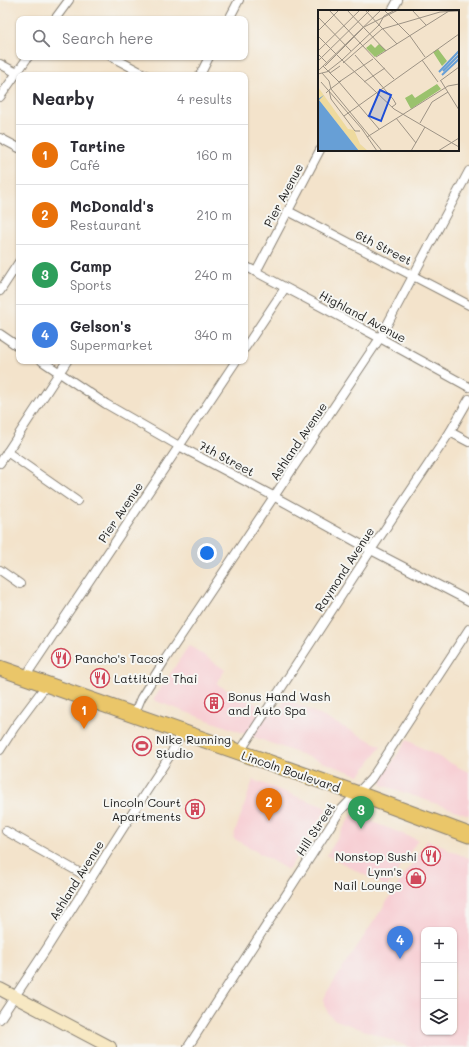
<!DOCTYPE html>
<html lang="en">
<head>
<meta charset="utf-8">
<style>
  body { margin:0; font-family:Mali,sans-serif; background:#f2f2f3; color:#2b2b33 }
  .controls { position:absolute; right:12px; bottom:12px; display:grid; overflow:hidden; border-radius:8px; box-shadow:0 1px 3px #0004 }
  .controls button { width:36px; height:36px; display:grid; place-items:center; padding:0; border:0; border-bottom:1px solid #e1e1e2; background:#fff; color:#2b2b33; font:20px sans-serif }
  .you { position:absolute; left:207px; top:553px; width:14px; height:14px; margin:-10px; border:3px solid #fff; border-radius:50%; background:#1a73e8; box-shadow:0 0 0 6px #1a73e833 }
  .badge { display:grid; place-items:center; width:26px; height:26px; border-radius:50%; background:#d93025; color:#fff; font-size:13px; font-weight:700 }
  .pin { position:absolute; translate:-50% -33px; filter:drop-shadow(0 1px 2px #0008) }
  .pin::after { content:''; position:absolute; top:21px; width:14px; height:12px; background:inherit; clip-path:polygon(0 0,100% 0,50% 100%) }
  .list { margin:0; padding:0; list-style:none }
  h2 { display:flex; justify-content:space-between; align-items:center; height:52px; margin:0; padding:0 16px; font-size:17px }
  h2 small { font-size:13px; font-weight:400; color:#7c7c81 }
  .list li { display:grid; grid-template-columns:26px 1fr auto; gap:12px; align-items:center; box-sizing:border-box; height:60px; padding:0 16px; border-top:1px solid #e1e1e2 }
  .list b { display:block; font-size:15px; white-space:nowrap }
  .list p { margin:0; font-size:13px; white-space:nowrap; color:#7c7c81 }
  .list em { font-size:13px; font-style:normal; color:#7c7c81 }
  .icon { flex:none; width:22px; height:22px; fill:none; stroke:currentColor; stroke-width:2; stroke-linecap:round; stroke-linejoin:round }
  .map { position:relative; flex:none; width:469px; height:1047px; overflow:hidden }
  .search { position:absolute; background:#fff; box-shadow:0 1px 3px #0004; left:16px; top:16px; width:232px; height:44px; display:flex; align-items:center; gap:10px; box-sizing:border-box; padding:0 14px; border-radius:8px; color:#7c7c81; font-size:15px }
  .panel { position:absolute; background:#fff; box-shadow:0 1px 3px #0004; left:16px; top:72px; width:232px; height:292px; border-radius:8px }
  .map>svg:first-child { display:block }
</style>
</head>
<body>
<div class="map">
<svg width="469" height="1047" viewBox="0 0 469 1047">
  <rect width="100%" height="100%" fill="#f6f6f2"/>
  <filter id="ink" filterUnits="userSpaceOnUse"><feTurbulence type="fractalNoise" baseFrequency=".025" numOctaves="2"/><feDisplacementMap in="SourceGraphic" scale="8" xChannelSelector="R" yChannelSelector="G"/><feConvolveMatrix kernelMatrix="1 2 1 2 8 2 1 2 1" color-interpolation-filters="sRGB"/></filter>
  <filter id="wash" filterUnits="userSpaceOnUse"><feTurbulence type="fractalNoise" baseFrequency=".012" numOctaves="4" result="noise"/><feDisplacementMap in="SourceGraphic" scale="16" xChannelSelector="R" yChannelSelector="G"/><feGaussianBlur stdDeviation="0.9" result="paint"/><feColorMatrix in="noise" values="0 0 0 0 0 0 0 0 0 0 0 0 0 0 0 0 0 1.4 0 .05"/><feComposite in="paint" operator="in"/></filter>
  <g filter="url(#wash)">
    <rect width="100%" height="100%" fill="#f3e3cb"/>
    <g fill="#f7cfd4" fill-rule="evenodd">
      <path d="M189 645 225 670 216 684 276 714 286 698 381 746 362 773 358 775 153 700Z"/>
      <path d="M407 740 460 768 469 772V815L382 785 381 779Z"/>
      <path d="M253 780 325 807 326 810 288 870 233 838Z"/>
      <path d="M355 815 418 840 387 887 327 855 351 816Z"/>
      <path d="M427 841 444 846 448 850 469 858V1047H410L333 1019 328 1013 324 1004V999L327 992ZM424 930H454V1032H424Z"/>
    </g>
  </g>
  <g filter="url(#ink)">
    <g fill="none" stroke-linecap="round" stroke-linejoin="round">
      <g stroke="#888074" stroke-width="10">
        <g id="street">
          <path d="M392 11 398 0"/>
          <path d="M55 19 69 0"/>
          <path d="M229 19 239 0"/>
          <path d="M112 57 146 75"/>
          <path d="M0 64 17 73"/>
          <path d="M200 75 209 57"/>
          <path d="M0 97 28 57"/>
          <path d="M0 138 19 148"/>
          <path d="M288 211 469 305"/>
          <path d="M245 266 380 338 469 387"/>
          <path d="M256 272 320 150"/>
          <path d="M0 291 19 262"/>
          <path d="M0 334 19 347"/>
          <path d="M245 348 285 288"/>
          <path d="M42 361 106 404 179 446 275 497 371 550 469 601"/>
          <path d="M450 432 469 442"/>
          <path d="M7 452 77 501"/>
          <path d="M0 463 67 361"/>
          <path d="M0 570 20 584"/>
          <path d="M25 677 236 361"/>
          <path d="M134 715 141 698 166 658 380 338 469 171"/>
          <path d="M0 750 14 728 47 684"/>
          <path d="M239 753 371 550 450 432 469 399"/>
          <path d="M6 831 91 879"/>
          <path d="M0 1019 47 948 144 795 171 754 181 732"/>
          <path d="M188 1047 340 811 371 779 469 629"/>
        </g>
      </g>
      <g stroke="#888074" stroke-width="14">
        <path id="secondary" d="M0 989 110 1047"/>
      </g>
      <g stroke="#888074" stroke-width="17">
        <path id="highway" d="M0 668 367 797 469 835"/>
      </g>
      <use href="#street" stroke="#fff" stroke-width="8"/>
      <use href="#secondary" stroke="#f7e8c3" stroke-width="12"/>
      <use href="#highway" stroke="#eac669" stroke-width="15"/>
    </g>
  </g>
  <defs>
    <g id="restaurant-ring" transform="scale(1)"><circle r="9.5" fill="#f6f6f2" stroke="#d1495b" stroke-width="1.5"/><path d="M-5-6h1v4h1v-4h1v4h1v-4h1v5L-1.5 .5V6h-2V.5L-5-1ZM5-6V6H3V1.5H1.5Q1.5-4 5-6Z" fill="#d1495b"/></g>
    <g id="building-ring" transform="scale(1)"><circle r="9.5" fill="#f6f6f2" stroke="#d1495b" stroke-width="1.5"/><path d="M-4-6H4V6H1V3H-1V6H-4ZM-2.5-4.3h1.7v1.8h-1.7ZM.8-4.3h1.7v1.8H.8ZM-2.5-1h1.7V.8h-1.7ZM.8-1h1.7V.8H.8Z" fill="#d1495b"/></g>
    <g id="stadium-ring" transform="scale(1)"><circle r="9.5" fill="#f6f6f2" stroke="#d1495b" stroke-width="1.5"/><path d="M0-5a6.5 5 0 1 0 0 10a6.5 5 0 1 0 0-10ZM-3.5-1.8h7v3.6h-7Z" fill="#d1495b"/></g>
    <g id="shop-ring" transform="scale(1)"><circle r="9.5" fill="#f6f6f2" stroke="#d1495b" stroke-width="1.5"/><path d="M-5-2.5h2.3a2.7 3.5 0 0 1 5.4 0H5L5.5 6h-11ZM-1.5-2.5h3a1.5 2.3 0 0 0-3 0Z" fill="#d1495b"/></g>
  </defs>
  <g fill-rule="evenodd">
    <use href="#restaurant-ring" x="61" y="658"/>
    <use href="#restaurant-ring" x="100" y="678"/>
    <use href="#building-ring" x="214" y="703"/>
    <use href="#stadium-ring" x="142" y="746"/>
    <use href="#building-ring" x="195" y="809"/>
    <use href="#restaurant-ring" x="431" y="856"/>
    <use href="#shop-ring" x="416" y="878"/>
  </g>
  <g text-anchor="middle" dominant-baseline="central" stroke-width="4" stroke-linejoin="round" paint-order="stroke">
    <g font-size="12" fill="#1c1c1c" stroke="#f6f6f2">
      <text transform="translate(283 195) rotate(-62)">Pier Avenue</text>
      <text transform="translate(384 247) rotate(27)">6th Street</text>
      <text transform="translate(363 316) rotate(28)">Highland Avenue</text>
      <text transform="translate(298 441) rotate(-56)">Ashland Avenue</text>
      <text transform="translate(227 458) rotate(28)">7th Street</text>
      <text transform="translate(120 512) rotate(-56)">Pier Avenue</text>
      <text transform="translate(344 569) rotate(-57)">Raymond Avenue</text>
      <text transform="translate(291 771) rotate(19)">Lincoln Boulevard</text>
      <text transform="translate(315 829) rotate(-57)">Hill Street</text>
      <text transform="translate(76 880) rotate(-58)">Ashland Avenue</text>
    </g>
    <g font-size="12" fill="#1c1c1c" stroke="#f6f6f2" text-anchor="start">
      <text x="75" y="658">Pancho's Tacos</text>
      <text x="114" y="678">Lattitude Thai</text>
      <text x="228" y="696">Bonus Hand Wash<tspan x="228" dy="14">and Auto Spa</tspan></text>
      <text x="156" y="739">Nike Running<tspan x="156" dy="14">Studio</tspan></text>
      <text x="181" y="802" text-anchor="end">Lincoln Court<tspan x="181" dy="14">Apartments</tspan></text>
      <text x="417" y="856" text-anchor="end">Nonstop Sushi</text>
      <text x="402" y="871" text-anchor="end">Lynn's<tspan x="402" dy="14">Nail Lounge</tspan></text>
    </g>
  </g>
  <g transform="translate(318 10)">
    <rect width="141" height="141" fill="#f3e3cb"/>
    <path d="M53 34 57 38 61 34 68 40 57 47 48 38ZM120 39 129 51 124 56 115 42ZM119 74 123 79 93 99 87 88 94 84 97 88Z" fill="#9bc26d"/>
    <path d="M0 77 30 119 36 120 42 134 50 141H41L0 89Z" fill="#eeda9e"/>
    <path d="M6 85 1 90 41 141H0V89Z" fill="#679fd6"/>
    <path fill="none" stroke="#679fd6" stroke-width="2" d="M125 61 141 45M121 62 141 41M124 65 141 49"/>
    <path fill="none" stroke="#9d9385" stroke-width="1" d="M11 0 76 69M29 0 68 41M47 0 79 34M66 0 82 16M94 0 108 15M0 7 33 41M81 15 92 26M0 21 21 0M0 26 24 50 61 15 66 6 77 0M92 26 107 47M0 41 42 0M0 44 9 53M37 45 75 89 78 94 74 97M58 47 131 1M104 50 120 72M0 51 52 0M25 53 64 19 122 2 141 1M5 56 21 72M7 56 46 17 80 0M0 61 63 0M10 61 24 50 76 99 141 137M4 63 11 71 13 79 64 141M12 63 22 56M0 64 12 61M122 71 141 57M123 71 141 100M3 72 44 119 59 141M21 72 61 119M21 72 55 49M46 72 67 58M11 80 23 71M8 83 11 80 13 89 37 121H42M26 106 141 24M78 108 98 133M102 113 114 92 130 82M49 127 130 76 141 74M93 141 107 117M120 141 141 128"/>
    <path fill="#1d4ed8" fill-opacity="0.15" stroke="#1d4ed8" stroke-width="2" d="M62 80 73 85 63 111 51 106Z"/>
    <rect width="141" height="141" fill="none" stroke="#1c1c1c" stroke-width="2"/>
  </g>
</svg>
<div class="controls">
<button>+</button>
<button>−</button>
<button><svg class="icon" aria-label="layers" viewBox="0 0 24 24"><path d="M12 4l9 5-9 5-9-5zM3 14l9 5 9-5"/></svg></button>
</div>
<div class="you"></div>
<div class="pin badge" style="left:84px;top:729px;background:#e8710a">1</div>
<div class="pin badge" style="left:269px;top:821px;background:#e8710a">2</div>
<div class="pin badge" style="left:361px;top:829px;background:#2e9e5b">3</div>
<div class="pin badge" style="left:400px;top:959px;background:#3f7fe0">4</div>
<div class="search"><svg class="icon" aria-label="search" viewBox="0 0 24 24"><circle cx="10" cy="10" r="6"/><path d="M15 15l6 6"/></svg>Search here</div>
<section class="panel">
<h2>Nearby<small>4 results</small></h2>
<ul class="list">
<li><span class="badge" style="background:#e8710a">1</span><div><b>Tartine</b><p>Café</p></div><em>160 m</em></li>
<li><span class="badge" style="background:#e8710a">2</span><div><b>McDonald's</b><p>Restaurant</p></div><em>210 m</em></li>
<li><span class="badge" style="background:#2e9e5b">3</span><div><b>Camp</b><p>Sports</p></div><em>240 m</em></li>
<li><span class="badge" style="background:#3f7fe0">4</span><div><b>Gelson's</b><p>Supermarket</p></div><em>340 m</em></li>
</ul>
</section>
</div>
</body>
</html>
